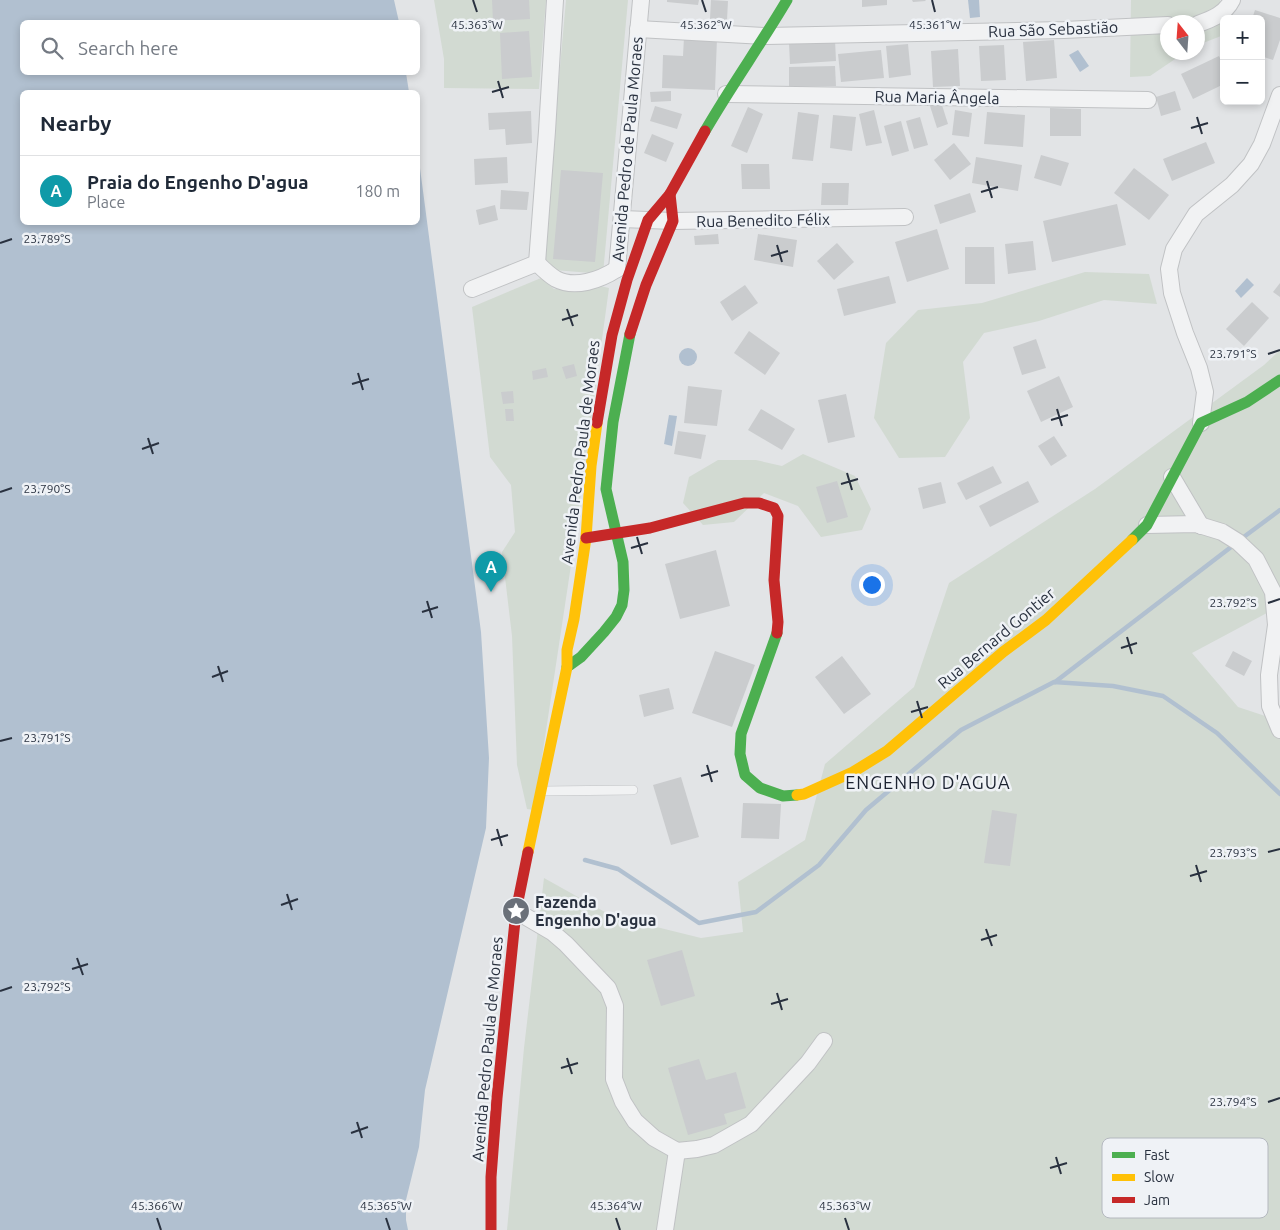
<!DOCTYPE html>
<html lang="en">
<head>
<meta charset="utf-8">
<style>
  body { margin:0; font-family:Ubuntu,sans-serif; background:#f2f2f3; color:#1f2937 }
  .controls { position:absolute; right:15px; top:15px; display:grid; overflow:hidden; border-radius:8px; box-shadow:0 2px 8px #0003 }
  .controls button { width:45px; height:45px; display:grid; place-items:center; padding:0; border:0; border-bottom:1px solid #e0e1e3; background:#fff; color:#1f2937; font:25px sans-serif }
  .compass { position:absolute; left:1160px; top:15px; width:45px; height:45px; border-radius:50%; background:#fff; box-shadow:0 2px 8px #0003; rotate:343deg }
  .you { position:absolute; left:871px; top:584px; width:18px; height:18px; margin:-12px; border:4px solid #fff; border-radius:50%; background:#1a73e8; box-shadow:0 0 0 8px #1a73e833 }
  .badge { display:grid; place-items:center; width:32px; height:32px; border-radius:50%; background:#6a7079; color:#fff; font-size:16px; font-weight:700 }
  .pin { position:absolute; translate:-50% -41px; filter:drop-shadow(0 1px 2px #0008) }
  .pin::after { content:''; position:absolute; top:26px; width:18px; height:15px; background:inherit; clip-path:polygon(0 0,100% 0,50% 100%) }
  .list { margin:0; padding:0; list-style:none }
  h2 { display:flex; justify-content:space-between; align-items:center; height:65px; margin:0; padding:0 20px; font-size:21px }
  h2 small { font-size:16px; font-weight:400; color:#747a83 }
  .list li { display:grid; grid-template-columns:32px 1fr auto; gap:15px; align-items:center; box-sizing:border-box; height:70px; padding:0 20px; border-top:1px solid #e0e1e3 }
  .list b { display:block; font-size:19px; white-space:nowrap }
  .list p { margin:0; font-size:16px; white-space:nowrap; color:#747a83 }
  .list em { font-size:16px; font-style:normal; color:#747a83 }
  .icon { flex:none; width:28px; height:28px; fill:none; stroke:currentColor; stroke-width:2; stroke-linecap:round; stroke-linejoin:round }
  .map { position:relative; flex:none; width:1280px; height:1230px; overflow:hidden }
  .search { position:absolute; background:#fff; box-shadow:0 2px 8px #0003; left:20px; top:20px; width:400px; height:55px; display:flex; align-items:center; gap:12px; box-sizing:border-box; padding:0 18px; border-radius:8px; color:#747a83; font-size:19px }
  .panel { position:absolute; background:#fff; box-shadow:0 2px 8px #0003; left:20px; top:90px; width:400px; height:135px; border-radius:8px }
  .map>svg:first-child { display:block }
</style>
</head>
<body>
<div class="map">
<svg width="1280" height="1230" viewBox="0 0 1280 1230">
  <rect width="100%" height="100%" fill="#e2e4e6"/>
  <g fill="#d2dad2">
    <path d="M434 0H546L539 89 444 88V59Z"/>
    <path d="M566 0H628L603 274 542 269Z"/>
    <path d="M1131 0H1220L1221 36 1198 45V22H1168V52L1184 53 1150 76 1130 77Z"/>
    <path d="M1085 272 1149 274 1157 304 1104 300 1039 321 984 333 963 362 970 418 945 457 899 458 874 418 886 343 918 310 982 303Z"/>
    <path d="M541 278 554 289 583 290 596 285 609 288 573 552 534 810 527 809 517 765 512 636 502 552 515 532 511 485 490 457 472 307Z"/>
    <path d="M1280 350V606L1192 653 1238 707 1280 721V1230H507L524 1048 544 878 612 916 701 938 743 932 738 882 805 840 825 764 914 687 949 583 1095 489 1264 365Z"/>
    <path d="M803 454 855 476 871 509 862 530 821 537 798 506 764 493 734 522 703 525 683 503 689 477 718 460H756L782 466Z"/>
  </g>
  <g fill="#b1c0d0">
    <path d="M0 0H394L399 22H22V72L406 73 409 92H22V222H418V153L481 632 489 758 486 828 425 1090 419 1147 406 1200V1220L408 1230H0Z"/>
    <path d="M968 0H979L980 17 970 18Z"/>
    <path d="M1078 50 1089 66 1080 72 1069 55Z"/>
    <path d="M1247 278 1254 285 1241 298 1235 291Z"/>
    <circle cx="688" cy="357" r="9"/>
    <path d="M669 415 677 416 672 446 664 444Z"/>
  </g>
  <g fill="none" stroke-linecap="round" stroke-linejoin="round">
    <g stroke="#b1c0d0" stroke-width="4.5">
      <path d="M1241 539 1280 510"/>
      <path d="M1055 682 1235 544"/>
      <path d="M585 860 618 869 699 923 756 912 819 865 866 810 961 730 1054 682 1113 686 1163 696 1217 733 1280 794"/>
    </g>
  </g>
  <g fill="#caccce">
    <path d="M492 0H529L530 19 493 21Z"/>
    <path d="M667 0H699L698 5 667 2Z"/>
    <path d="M711 0 728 1 727 20 710 19Z"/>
    <path d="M862 0H887V5L862 7Z"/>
    <path d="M912 0H925L926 1 913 2Z"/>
    <path d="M1255 10 1280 18V40L1273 60 1261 56V19H1252Z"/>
    <path d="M529 31 532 77 502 79 500 33Z"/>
    <path d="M684 37 717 38 715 90 662 88 663 55 683 56Z"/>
    <path d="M835 40 836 61 790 64 789 43Z"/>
    <path d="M1054 40 1057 78 1026 81 1023 42Z"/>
    <path d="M908 44 911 75 889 78 886 46Z"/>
    <path d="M1004 45 1006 80 981 81 979 46Z"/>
    <path d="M958 49 960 86 933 87 931 51Z"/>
    <path d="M881 50 884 78 841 82 838 54Z"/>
    <path d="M1219 56 1224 66V84L1193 99 1181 74Z"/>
    <path d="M835 66 836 86H789V67Z"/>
    <path d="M671 91V101L651 102 650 92Z"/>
    <path d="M1175 91 1181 110 1161 116 1156 97Z"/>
    <path d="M941 102 948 124 937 128 930 106Z"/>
    <path d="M655 106 682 114 677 129 650 121Z"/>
    <path d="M748 107 763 114 747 153 731 146Z"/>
    <path d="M1050 108 1081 109V136H1050Z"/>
    <path d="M874 110 882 143 866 146 859 114Z"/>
    <path d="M955 110 972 113 969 137 952 135Z"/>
    <path d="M531 111 532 143 506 145 505 129 489 130 488 113Z"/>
    <path d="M798 112 819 115 813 161 792 159Z"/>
    <path d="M987 112 1025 115 1023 147 984 144Z"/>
    <path d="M833 115 856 117 852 151 830 148Z"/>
    <path d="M920 117 928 145 914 149 906 121Z"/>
    <path d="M901 121 909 151 892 156 884 126Z"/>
    <path d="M652 134 674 143 666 162 644 153Z"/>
    <path d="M1206 142 1215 163 1172 181 1163 159Z"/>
    <path d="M954 143 971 164 950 180 934 160Z"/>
    <path d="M1041 155 1069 163 1061 186 1034 178Z"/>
    <path d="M507 157 508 183 475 185 474 159Z"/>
    <path d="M976 157 1022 165 1018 191 972 183Z"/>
    <path d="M741 164H769L770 189H742Z"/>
    <path d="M1134 168 1169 195 1149 220 1114 193Z"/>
    <path d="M561 170 603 173 595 262 553 259Z"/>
    <path d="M822 183H849L848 205H821Z"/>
    <path d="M501 190 529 192 527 210 500 209Z"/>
    <path d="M970 193 976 212 940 224 934 205Z"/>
    <path d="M1117 204 1126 245 1052 262 1043 221Z"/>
    <path d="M495 205 498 220 479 225 476 210Z"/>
    <path d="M937 229 949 269 907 282 895 242Z"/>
    <path d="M718 234 719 244 695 245 694 236Z"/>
    <path d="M758 234 797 240 793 267 754 260Z"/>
    <path d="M1033 241 1036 270 1008 274 1005 244Z"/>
    <path d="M837 243 854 262 834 280 817 261Z"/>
    <path d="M965 247H994L995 284H965Z"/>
    <path d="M889 276 896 303 844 316 837 289Z"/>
    <path d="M1280 283V297L1273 292Z"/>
    <path d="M745 285 758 303 732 321 720 302Z"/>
    <path d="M1252 302 1269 318 1244 346 1226 329Z"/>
    <path d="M749 331 780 353 765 375 734 353Z"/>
    <path d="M1036 339 1046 368 1022 375 1013 347Z"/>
    <path d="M574 364 577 376 566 379 562 367Z"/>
    <path d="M546 368 548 377 533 380 532 371Z"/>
    <path d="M1059 376 1073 407 1041 422 1027 391Z"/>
    <path d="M688 386 722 390 717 426 684 423Z"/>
    <path d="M513 391 514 403 503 404 501 392Z"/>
    <path d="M846 394 855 437 828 443 818 400Z"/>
    <path d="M505 409H513L514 421H506Z"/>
    <path d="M761 409 795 429 782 450 748 430Z"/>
    <path d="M678 431 706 435 701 459 674 454Z"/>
    <path d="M1054 436 1067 456 1051 466 1038 446Z"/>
    <path d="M993 466 1002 483 966 500 957 483Z"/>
    <path d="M837 481 848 517 827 523 816 487Z"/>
    <path d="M1028 481 1039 502 990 527 979 506Z"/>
    <path d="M941 482 946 503 923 509 918 488Z"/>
    <path d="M716 550 730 606 680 619 665 564Z"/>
    <path d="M715 651 755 665 732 727 692 713Z"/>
    <path d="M1233 651 1252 661 1244 676 1225 666Z"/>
    <path d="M842 656 871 694 844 714 815 677Z"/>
    <path d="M669 688 674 709 644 717 639 695Z"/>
    <path d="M681 777 699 837 671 845 653 785Z"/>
    <path d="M743 803 781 804 779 839 741 838Z"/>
    <path d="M992 810 1017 814 1010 866 984 863Z"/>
    <path d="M682 950 695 996 661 1006 647 960Z"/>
    <path d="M699 1059 706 1080 736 1072 746 1108 724 1114 727 1124 688 1135 668 1068Z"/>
  </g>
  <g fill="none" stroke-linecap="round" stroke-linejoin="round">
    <g stroke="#c0c2c4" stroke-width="10">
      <path id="lane" d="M543 791 633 790"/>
    </g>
    <g stroke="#c0c2c4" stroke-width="18">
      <g id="street">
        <path d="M1198 24C1212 19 1225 14 1232 0"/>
        <path d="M638 29 766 36 1064 30 1168 25"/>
        <path d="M726 94 1148 100"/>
        <path d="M622 219 673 221 905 217"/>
        <path d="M537 263 547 131 555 0"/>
        <path d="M537 263C543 269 549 275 556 279 575 289 600 280 617 269"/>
        <path d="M617 269 641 0"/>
        <path d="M472 289 537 263"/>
        <path d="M1201 423 1205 392 1199 368 1185 333 1172 293 1169 269 1174 249 1196 214 1232 185 1251 164 1262 144 1280 95"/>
        <path d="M1172 477 1201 526"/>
        <path d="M1147 525 1196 524 1222 532 1238 542 1256 559 1273 592 1276 625 1269 675 1270 706 1280 730"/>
        <path d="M516 911 552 932 566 944 608 988 615 1006 614 1079 623 1102 635 1121 654 1138 677 1151"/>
        <path d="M677 1151 697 1149 714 1145 751 1124 808 1063 824 1041"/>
        <path d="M665 1230 677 1151"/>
      </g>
    </g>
    <use href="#lane" stroke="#f1f2f3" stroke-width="9"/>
    <use href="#street" stroke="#f1f2f3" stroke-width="16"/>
    <g stroke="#4caf50" stroke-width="11">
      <path d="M705 131C731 86 761 44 787 0"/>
      <path d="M1132 540 1147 525 1201 423 1247 402 1280 380"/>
      <path d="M777 633 741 734 740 754 745 775 760 788 783 796 797 795"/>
      <path d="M567 667 581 657 604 632 616 617 622 605 624 590 623 562 606 489 613 422 630 334"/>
    </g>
    <g stroke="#ffc107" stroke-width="11">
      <path d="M797 795 804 794 853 772 887 751 1003 652 1046 620 1132 540"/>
      <path d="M528 852 567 667V650L574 619 586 538 591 466 597 423"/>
    </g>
    <g stroke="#c62828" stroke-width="11">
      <path d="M630 334 646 285 673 221 670 194"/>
      <path d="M597 423 612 335 627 280 648 220 670 194 705 131"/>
      <path d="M586 538 650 528 744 503H759L774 508 778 516 774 580 778 622 777 633"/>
      <path d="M491 1230V1177L497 1098 516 911 528 852"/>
    </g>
  </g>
  <path fill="none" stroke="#29313f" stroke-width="2" d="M473 0 477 12M702 0 706 12M932 0 935 12M498 81 503 98M492 92 509 87M1197 117 1202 134M1191 128 1208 123M987 181 992 198M981 192 998 187M0 243 12 239M777 245 782 262M771 256 788 251M567 309 573 326M562 320 578 315M1268 354 1280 350M358 373 363 390M352 384 369 379M1057 409 1062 426M1051 420 1068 415M148 438 153 454M142 449 159 443M847 473 852 490M841 484 858 479M0 492 12 488M637 537 642 554M631 548 648 543M427 601 432 618M1268 603 1280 599M422 612 438 607M1127 637 1132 654M1121 648 1137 643M218 666 223 682M212 677 228 671M917 701 922 718M911 712 928 707M0 741 12 738M707 765 712 782M701 776 718 771M497 829 502 846M491 840 508 835M1268 852 1280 849M1196 865 1201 882M1190 876 1207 871M287 894 292 910M281 905 298 899M986 929 992 946M981 940 997 935M77 958 83 975M72 969 88 964M0 991 12 987M777 993 782 1010M771 1004 788 999M567 1058 572 1074M561 1068 578 1063M1268 1102 1280 1098M357 1122 362 1138M351 1133 368 1127M1056 1157 1061 1174M1050 1168 1067 1163M157 1218 161 1230M386 1218 390 1230M616 1218 620 1230M845 1218 849 1230"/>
  <defs>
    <g id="sight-disc" transform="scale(1.4375)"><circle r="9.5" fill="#6a7079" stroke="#eff2f6"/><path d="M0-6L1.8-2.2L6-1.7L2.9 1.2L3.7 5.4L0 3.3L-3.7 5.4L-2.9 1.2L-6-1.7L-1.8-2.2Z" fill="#fff"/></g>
  </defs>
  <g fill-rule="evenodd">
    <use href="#sight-disc" x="516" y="911"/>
  </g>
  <g text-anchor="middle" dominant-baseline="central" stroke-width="5" stroke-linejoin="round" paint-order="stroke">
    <g font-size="16" fill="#29313f" stroke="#eff2f6">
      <text transform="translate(1053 29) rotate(-2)">Rua São Sebastião</text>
      <text transform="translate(937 97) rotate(1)">Rua Maria Ângela</text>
      <text transform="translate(627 149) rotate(-85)">Avenida Pedro de Paula Moraes</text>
      <text transform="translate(763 220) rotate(-1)">Rua Benedito Félix</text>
      <text transform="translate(580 452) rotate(-83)">Avenida Pedro Paula de Moraes</text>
      <text transform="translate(996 638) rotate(-40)">Rua Bernard Gontier</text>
      <text transform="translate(487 1049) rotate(-85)">Avenida Pedro Paula de Moraes</text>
    </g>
    <g font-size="16" font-weight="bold" fill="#29313f" stroke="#eff2f6" text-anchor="start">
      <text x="535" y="902">Fazenda<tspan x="535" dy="18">Engenho D'agua</tspan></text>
    </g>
    <g font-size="18" letter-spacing="1" fill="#1b2230" stroke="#eff2f6">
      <text x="928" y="782">ENGENHO D'AGUA</text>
    </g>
  </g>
  <rect x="1102" y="1138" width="166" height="80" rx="8" fill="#eff2f6" stroke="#b4b8bf" stroke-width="1"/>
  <rect x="1112" y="1152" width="23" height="6" fill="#4caf50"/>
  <rect x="1112" y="1174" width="23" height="7" fill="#ffc107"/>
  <rect x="1112" y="1197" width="23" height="6" fill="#c62828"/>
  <g font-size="14" fill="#29313f">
    <text x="1144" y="1160">Fast</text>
    <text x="1144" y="1182">Slow</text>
    <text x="1144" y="1205">Jam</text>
  </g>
  <g font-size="12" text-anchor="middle" fill="#29313f" stroke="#eff2f6" stroke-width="5" stroke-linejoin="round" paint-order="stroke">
    <text x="477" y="29">45.363°W</text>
    <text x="706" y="29">45.362°W</text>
    <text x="935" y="29">45.361°W</text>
    <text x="47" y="243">23.789°S</text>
    <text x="1233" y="358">23.791°S</text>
    <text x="47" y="493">23.790°S</text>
    <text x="1233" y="607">23.792°S</text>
    <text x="47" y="742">23.791°S</text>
    <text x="1233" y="857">23.793°S</text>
    <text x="47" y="991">23.792°S</text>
    <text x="1233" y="1106">23.794°S</text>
    <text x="157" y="1210">45.366°W</text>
    <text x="386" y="1210">45.365°W</text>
    <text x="616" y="1210">45.364°W</text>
    <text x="845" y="1210">45.363°W</text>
  </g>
</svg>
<div class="controls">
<button>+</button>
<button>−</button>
</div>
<svg class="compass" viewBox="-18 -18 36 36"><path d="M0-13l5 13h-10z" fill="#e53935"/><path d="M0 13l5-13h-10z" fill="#747a83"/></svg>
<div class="you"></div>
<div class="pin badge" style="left:491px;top:592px;background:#0f9aa8">A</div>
<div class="search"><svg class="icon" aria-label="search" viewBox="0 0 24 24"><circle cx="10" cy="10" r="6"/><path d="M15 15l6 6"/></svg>Search here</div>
<section class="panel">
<h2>Nearby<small></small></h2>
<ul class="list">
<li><span class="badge" style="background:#0f9aa8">A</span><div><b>Praia do Engenho D'agua</b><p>Place</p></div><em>180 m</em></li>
</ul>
</section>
</div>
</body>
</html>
